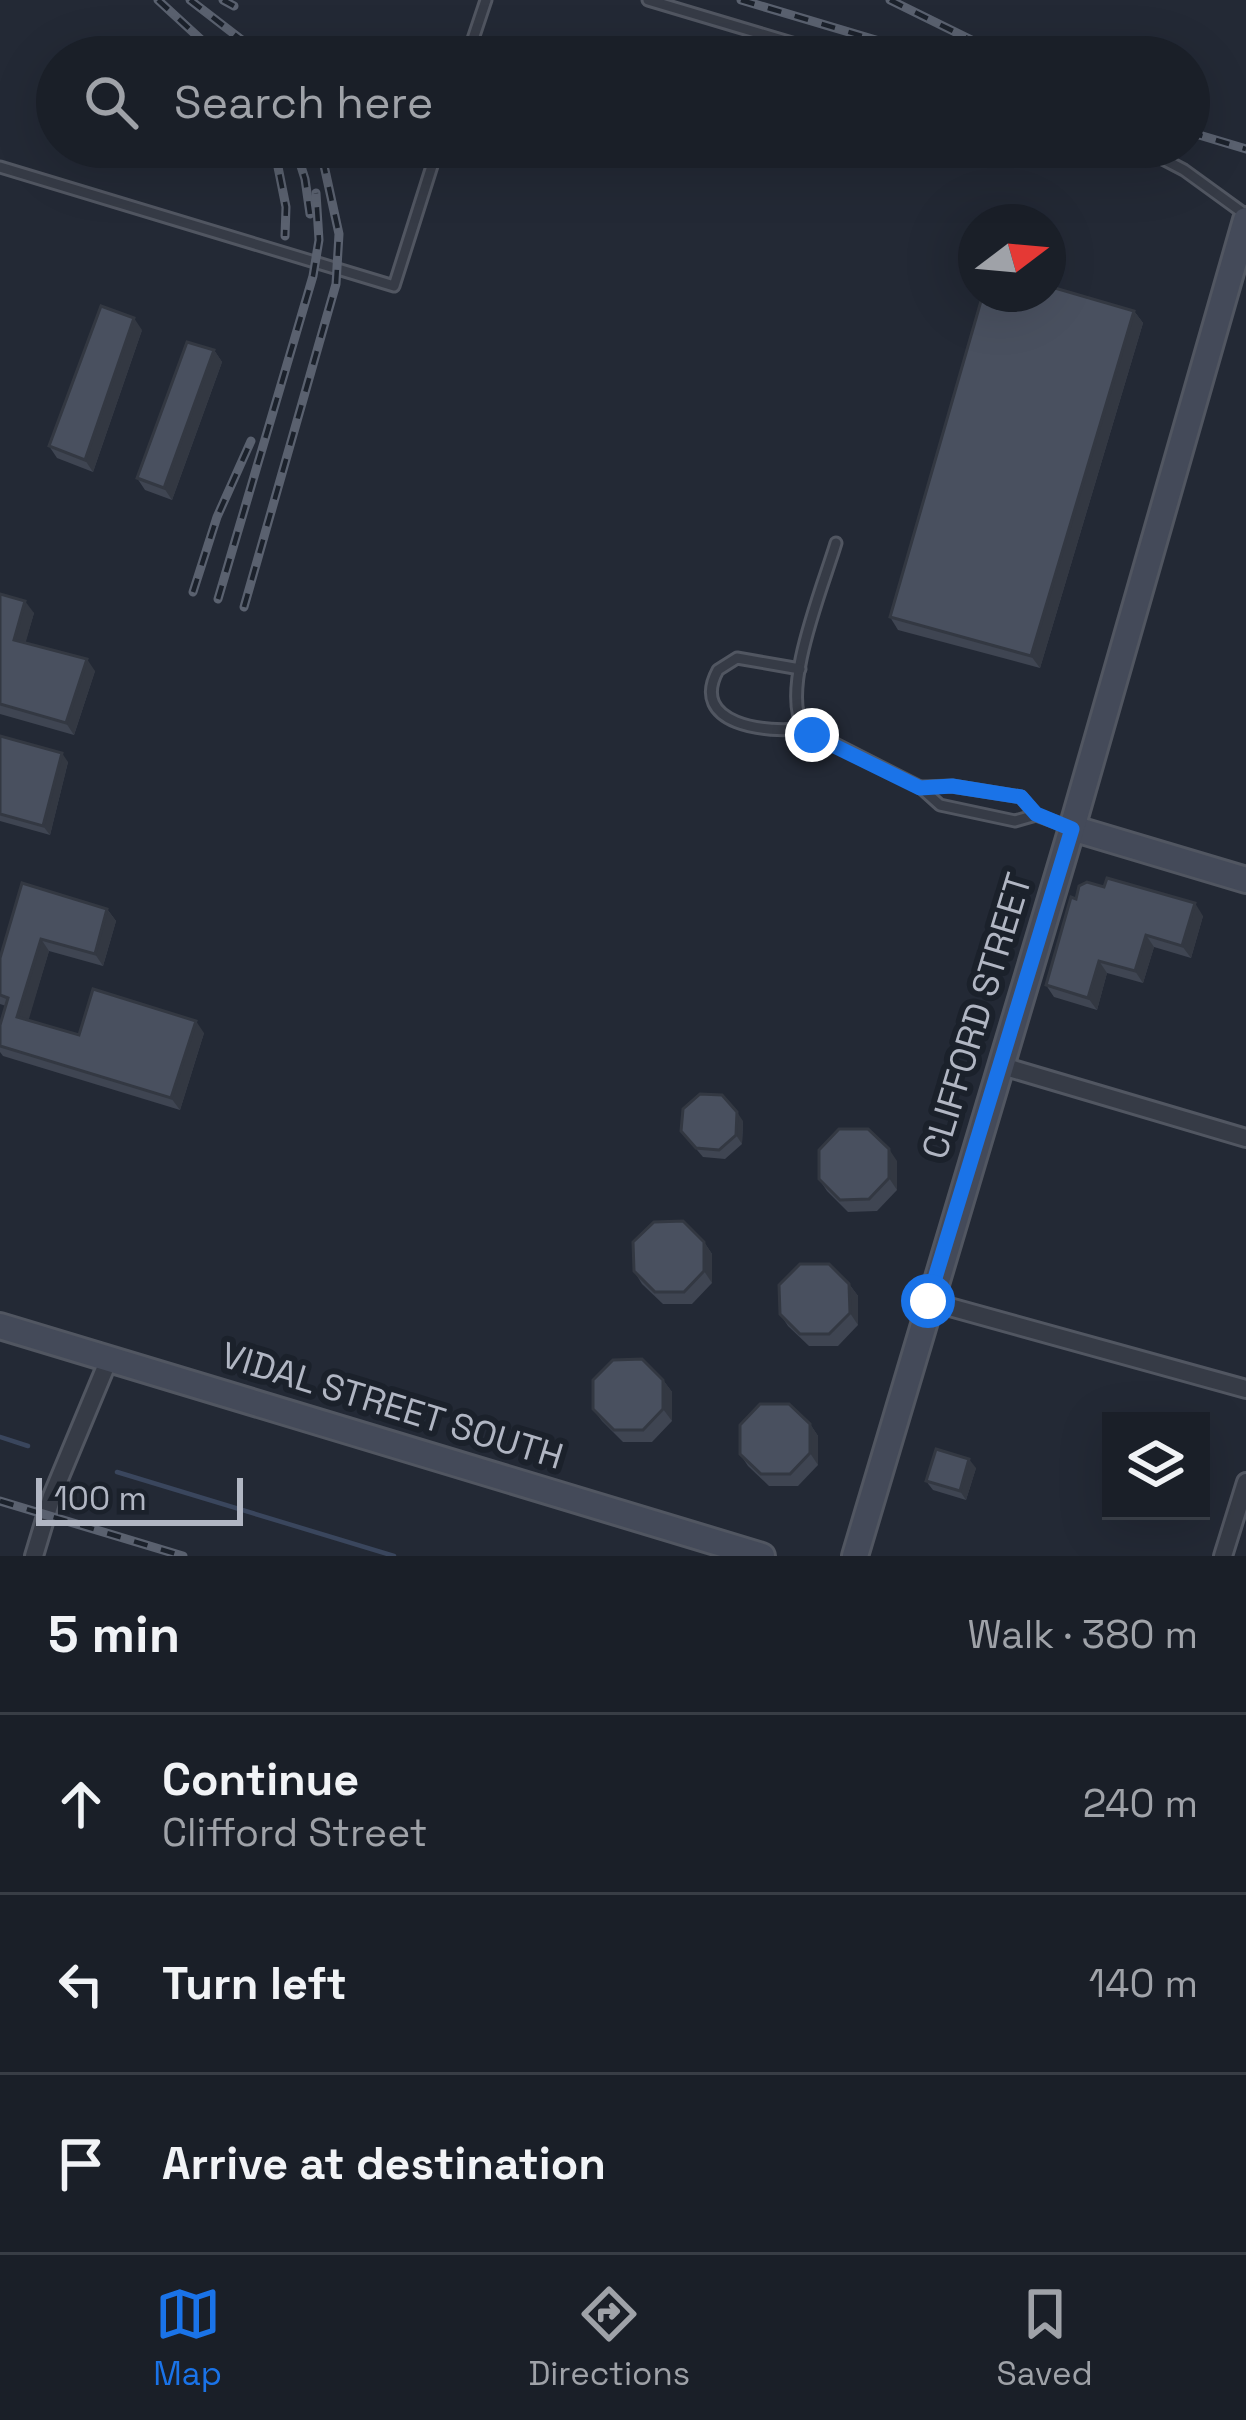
<!DOCTYPE html>
<html lang="en">
<head>
<meta charset="utf-8">
<style>
  body { margin:0; font-family:"Space Grotesk",sans-serif; background:#232730; color:#f1f3f6 }
  .controls { position:absolute; right:36px; bottom:36px; display:grid; overflow:hidden; border-radius:0px; box-shadow:0 12px 48px #0002 }
  .controls button { width:108px; height:108px; display:grid; place-items:center; padding:0; border:0; border-bottom:3px solid #383d45; background:#1a1f28; color:#f1f3f6; font:60px sans-serif }
  .compass { position:absolute; left:958px; top:204px; width:108px; height:108px; border-radius:50%; background:#1a1f28; box-shadow:0 12px 48px #0002; rotate:74deg }
  .scale { position:absolute; left:36px; bottom:30px; width:207px; box-sizing:border-box; padding-left:12px; border:6px solid #b1b6c3; border-top:0; font-size:33px; line-height:42px; white-space:nowrap; color:#b1b6c3; -webkit-text-stroke:9px #1b212b; paint-order:stroke }
  .stop { position:absolute; width:36px; height:36px; margin:-27px; border:9px solid #1a73e8; border-radius:50%; background:#fff }
  .stop.end { background:#1a73e8; border-color:#fff; box-shadow:0 3px 12px #0008 }
  .list { margin:0; padding:0; list-style:none }
  h2 { display:flex; justify-content:space-between; align-items:center; height:156px; margin:0; padding:0 48px; font-size:51px }
  h2 small { font-size:39px; font-weight:400; color:#9fa2a8 }
  .list li { display:grid; grid-template-columns:78px 1fr auto; gap:36px; align-items:center; box-sizing:border-box; height:180px; padding:0 48px; border-top:3px solid #383d45 }
  .list b { display:block; font-size:45px; white-space:nowrap }
  .list p { margin:0; font-size:39px; white-space:nowrap; color:#9fa2a8 }
  .list em { font-size:39px; font-style:normal; color:#9fa2a8 }
  .icon { flex:none; width:66px; height:66px; fill:none; stroke:currentColor; stroke-width:2; stroke-linecap:round; stroke-linejoin:round }
  .map { position:relative; flex:none; width:1246px; height:1556px; overflow:hidden }
  .search { position:absolute; background:#1a1f28; box-shadow:0 12px 48px #0002; left:36px; right:36px; top:36px; height:132px; display:flex; align-items:center; gap:30px; box-sizing:border-box; padding:0 42px; border-radius:66px; color:#9fa2a8; font-size:45px }
  .sheet { height:696px; background:#1a1f28 }
  nav { display:flex; justify-content:space-around; align-items:center; box-sizing:border-box; height:168px; border-top:3px solid #383d45; background:#1a1f28; font-size:33px; color:#9fa2a8 }
  nav a { display:grid; justify-items:center; gap:6px }
  nav .on { color:#1a73e8 }
  .map>svg:first-child { display:block }
</style>
</head>
<body>
<div class="map">
<svg width="1246" height="1556" viewBox="0 0 1246 1556">
  <rect width="100%" height="100%" fill="#232935"/>
  <g fill="none" stroke-linecap="round" stroke-linejoin="round">
    <g stroke="#3a465d" stroke-width="4.5">
      <path d="M0 1437 28 1446"/>
      <path d="M117 1472 394 1556"/>
    </g>
    <g stroke="#515661" stroke-width="15">
      <g id="lane">
        <path d="M648 0 839 57"/>
        <path d="M467 57 486 0"/>
        <path d="M1140 147 1184 170 1246 215"/>
        <path d="M0 167 394 286 438 147"/>
        <path d="M836 543C824 584 779 692 804 728L920 787 940 805 1015 821 1036 815"/>
        <path d="M800 669 737 658 718 670C688 725 768 734 804 728"/>
        <path d="M920 787 952 786 1021 797 1036 815 1072 828"/>
      </g>
    </g>
    <g stroke="#515661" stroke-width="22">
      <g id="street">
        <path d="M999 1065 1246 1138"/>
        <path d="M928 1301 1246 1389"/>
        <path d="M34 1556 52 1496 109 1359"/>
        <path d="M1223 1556 1246 1482"/>
      </g>
    </g>
    <g stroke="#515661" stroke-width="30">
      <g id="secondary">
        <path d="M1072 828 1246 880"/>
        <path d="M0 1326 762 1556"/>
        <path d="M855 1556 1072 828 1246 220"/>
      </g>
    </g>
    <use href="#lane" stroke="#363b46" stroke-width="9"/>
    <use href="#street" stroke="#363b46" stroke-width="16"/>
    <use href="#secondary" stroke="#444a59" stroke-width="24"/>
    <g stroke="#5a616f" stroke-width="9">
      <g id="rail">
        <path d="M158 0 220 57"/>
        <path d="M190 0 264 57"/>
        <path d="M223 0 234 6"/>
        <path d="M741 0 933 57"/>
        <path d="M890 0 1006 57"/>
        <path d="M1189 132 1246 149"/>
        <path d="M274 147 286 207 285 236"/>
        <path d="M295 147 305 179 310 214"/>
        <path d="M193 592 217 517 251 441"/>
        <path d="M218 599 313 276 319 240 316 193"/>
        <path d="M244 607 336 284 339 234 320 147"/>
        <path d="M0 1501 183 1556"/>
      </g>
    </g>
    <use href="#rail" stroke="#1b212b" stroke-width="4.5" stroke-dasharray="14" stroke-linecap="butt"/>
  </g>
  <g fill="#3f4552">
    <path d="M1134 311 1143 323 1040 668 898 630 890 617Z"/>
    <path d="M142 330 93 472 57 458 49 446Z"/>
    <path d="M214 350 222 362 172 500 145 490 137 478Z"/>
    <path d="M0 594 34 613 25 643 95 671 74 735 0 714Z"/>
    <path d="M0 736 68 762 50 835 0 821Z"/>
    <path d="M1071 897 1203 916 1191 958 1154 947 1143 983 1107 973 1097 1010 1054 997 1046 985Z"/>
    <path d="M107 909 116 921 103 966 49 951 28 1020 79 1035 204 1033 180 1110 3 1056 0 1052V1025L6 1006 0 1004V958Z"/>
    <path d="M743 1121 742 1144 725 1159 703 1157 681 1131Z"/>
    <path d="M897 1161V1190L877 1211 848 1212 827 1191 819 1179Z"/>
    <path d="M704 1242 712 1254V1283L692 1304H663L642 1284 634 1271Z"/>
    <path d="M849 1284 858 1296V1325L838 1346H809L788 1326 780 1314Z"/>
    <path d="M663 1380 672 1392V1421L652 1442H623L602 1421 593 1409Z"/>
    <path d="M810 1424 818 1436V1465L798 1486H769L748 1466 740 1454Z"/>
    <path d="M976 1468 966 1500 933 1490 926 1481Z"/>
  </g>
  <g fill="#333842">
    <path d="M1134 311 1143 323 1040 668 1031 656Z"/>
    <path d="M134 318 142 330 93 472 85 460Z"/>
    <path d="M214 350 222 362 172 500 164 488Z"/>
    <path d="M25 601 34 613 23 652 14 640Z"/>
    <path d="M87 659 95 671 74 735 66 723Z"/>
    <path d="M62 753 68 762 50 835 43 826Z"/>
    <path d="M1195 903 1203 916 1191 958 1182 946Z"/>
    <path d="M107 909 116 921 103 966 95 954Z"/>
    <path d="M1146 935 1154 947 1143 983 1135 971Z"/>
    <path d="M41 939 49 951 26 1029 17 1017Z"/>
    <path d="M1099 961 1107 973 1097 1010 1088 998Z"/>
    <path d="M196 1021 204 1033 180 1110 171 1098Z"/>
    <path d="M737 1112 743 1121 742 1144 736 1135Z"/>
    <path d="M889 1149 897 1161V1190L889 1178Z"/>
    <path d="M704 1242 712 1254V1283L704 1271Z"/>
    <path d="M849 1284 858 1296V1325L850 1313Z"/>
    <path d="M663 1380 672 1392V1421L663 1409Z"/>
    <path d="M810 1424 818 1436V1465L810 1453Z"/>
    <path d="M969 1459 976 1468 966 1500 960 1491Z"/>
  </g>
  <g fill="#49505f" stroke="#333842" stroke-width="3">
    <path d="M1048 286 1134 311 1031 656 890 617 983 294H1048Z"/>
    <path d="M101 306 134 318 85 460 49 446Z"/>
    <path d="M187 342 214 350 164 488 137 478Z"/>
    <path d="M0 594 25 601 14 640 87 659 66 723 0 704Z"/>
    <path d="M0 736 62 753 43 826 0 814Z"/>
    <path d="M1107 878 1195 903 1182 946 1146 935 1135 971 1099 961 1088 998 1046 985 1071 897 1076 899 1079 886 1087 882 1104 887Z"/>
    <path d="M22 883 107 909 95 954 41 939 17 1017 79 1035 93 989 196 1021 171 1098 0 1046V1025L8 998 0 995V958Z"/>
    <path d="M700 1094 722 1095 737 1112 736 1135 719 1150 696 1148 681 1131 683 1109Z"/>
    <path d="M839 1129H868L889 1149V1178L869 1199 840 1200 819 1179V1150Z"/>
    <path d="M683 1221 704 1242V1271L684 1292H655L634 1271 633 1242 654 1222Z"/>
    <path d="M800 1264H829L849 1284 850 1313 829 1334H800L780 1314 779 1285Z"/>
    <path d="M642 1359 663 1380V1409L643 1430H614L593 1409V1380L613 1360Z"/>
    <path d="M760 1404H789L810 1424V1453L790 1474H761L740 1454V1425Z"/>
    <path d="M936 1449 969 1459 960 1491 926 1481Z"/>
  </g>
  <g fill="none" stroke-linecap="round" stroke-linejoin="round">
    <path stroke="#1a73e8" stroke-width="15" d="M812 735 920 788 952 786 1021 797 1036 814 1072 829 928 1301"/>
  </g>
  <g text-anchor="middle" dominant-baseline="central" stroke-width="12" stroke-linejoin="round" paint-order="stroke">
    <g font-size="36" fill="#b1b6c3" stroke="#1b212b">
      <text transform="translate(977 1016) rotate(-73)">CLIFFORD STREET</text>
      <text transform="translate(392 1406) rotate(17)">VIDAL STREET SOUTH</text>
    </g>
  </g>
</svg>
<div class="controls">
<button><svg class="icon" aria-label="layers" viewBox="0 0 24 24"><path d="M12 4l9 5-9 5-9-5zM3 14l9 5 9-5"/></svg></button>
</div>
<svg class="compass" viewBox="-18 -18 36 36"><path d="M0-13l5 13h-10z" fill="#e53935"/><path d="M0 13l5-13h-10z" fill="#9fa2a8"/></svg>
<div class="scale">100 m</div>
<div class="stop" style="left:928px;top:1301px"></div>
<div class="stop end" style="left:812px;top:735px"></div>
<div class="search"><svg class="icon" aria-label="search" viewBox="0 0 24 24"><circle cx="10" cy="10" r="6"/><path d="M15 15l6 6"/></svg>Search here</div>
</div>
<section class="sheet">
<h2>5 min<small>Walk · 380 m</small></h2>
<ul class="list">
<li><svg class="icon" aria-label="ahead" viewBox="0 0 24 24"><path d="M12 20V5M6 11l6-6 6 6"/></svg><div><b>Continue</b><p>Clifford Street</p></div><em>240 m</em></li>
<li><svg class="icon" aria-label="left" viewBox="0 0 24 24"><path d="M17 20v-9H6M10 6l-5 5 5 5"/></svg><div><b>Turn left</b></div><em>140 m</em></li>
<li><svg class="icon" aria-label="arrive" viewBox="0 0 24 24"><path d="M6 21V4h12l-3 4 3 4H6"/></svg><div><b>Arrive at destination</b></div></li>
</ul>
</section>
<nav>
<a class="on"><svg class="icon" aria-label="map" viewBox="0 0 24 24"><path d="M3 6l6-2 6 2 6-2v14l-6 2-6-2-6 2zM9 4v14M15 6v14"/></svg>Map</a>
<a><svg class="icon" aria-label="directions" viewBox="0 0 24 24"><path d="M12 3l9 9-9 9-9-9zM9 14v-3h6M13 9l2 2-2 2"/></svg>Directions</a>
<a><svg class="icon" aria-label="saved" viewBox="0 0 24 24"><path d="M7 4h10v16l-5-4-5 4z"/></svg>Saved</a>
</nav>
</body>
</html>
